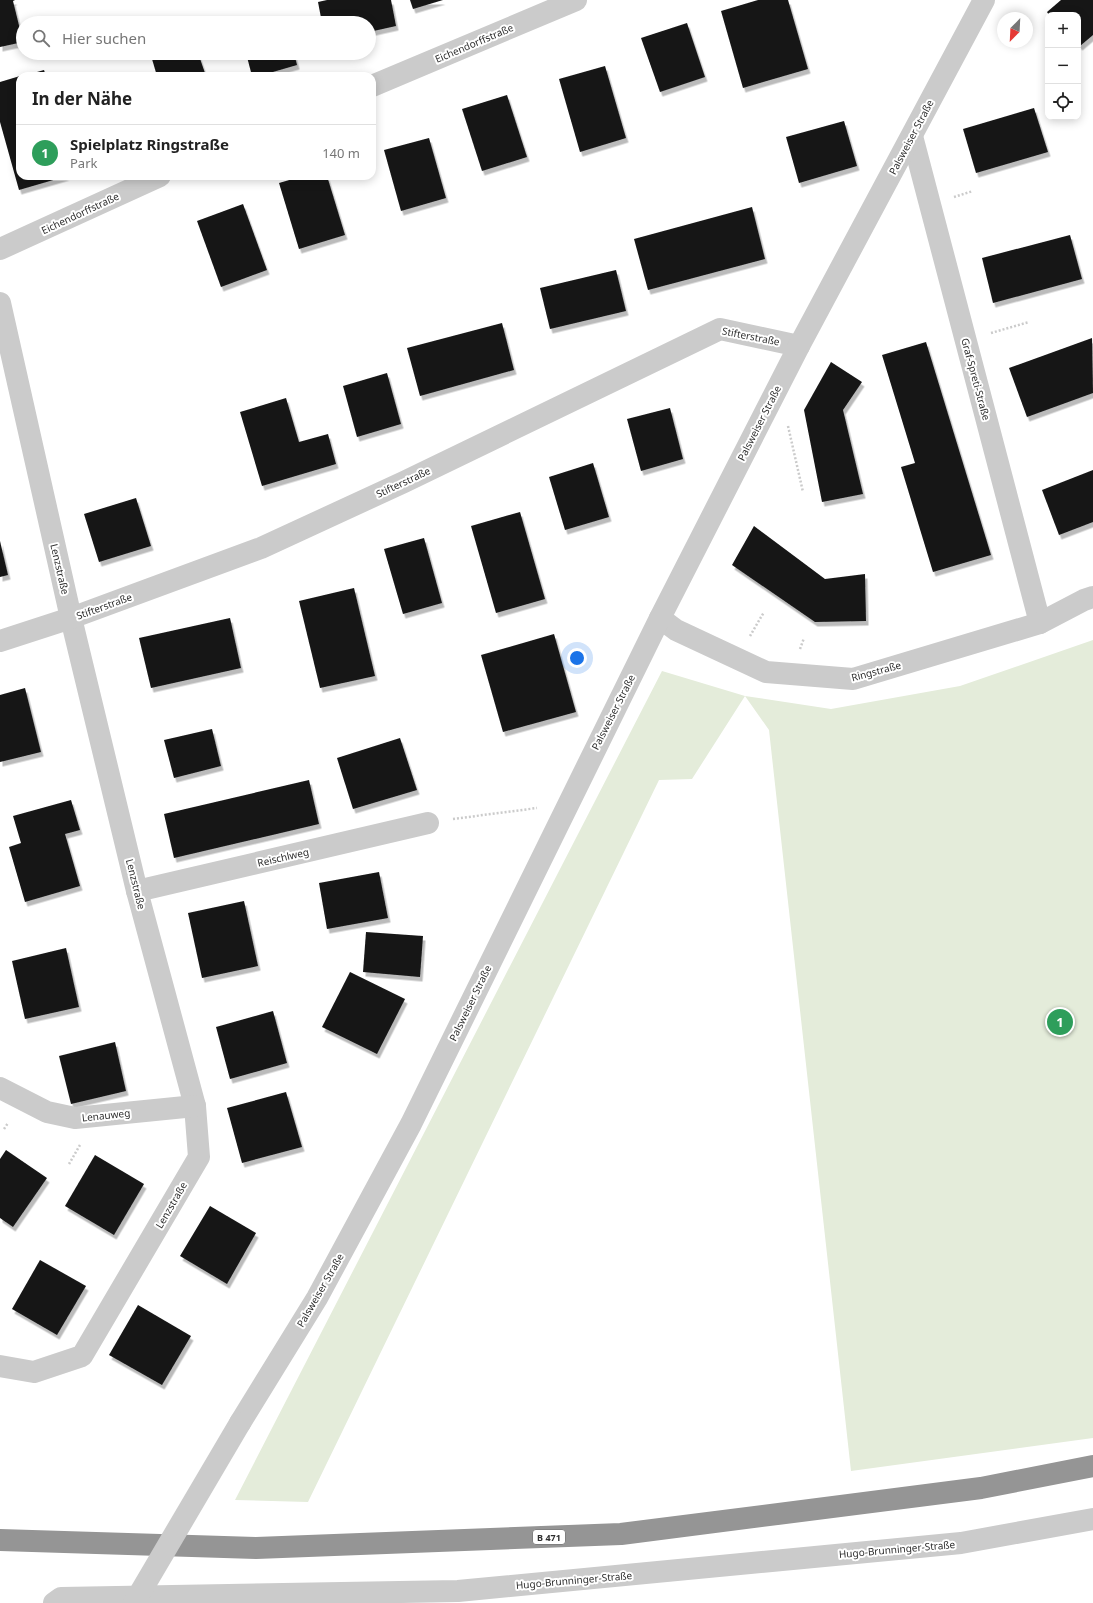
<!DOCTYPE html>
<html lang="de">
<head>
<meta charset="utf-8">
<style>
  body { margin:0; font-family:"Noto Sans",sans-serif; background:#f6f6f6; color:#222 }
  .controls { position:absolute; right:12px; top:12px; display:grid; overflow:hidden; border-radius:8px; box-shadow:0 2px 10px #0003 }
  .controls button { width:36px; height:36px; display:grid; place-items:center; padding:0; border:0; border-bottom:1px solid #e0e0e0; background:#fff; color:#222; font:20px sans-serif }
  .compass { position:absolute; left:997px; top:12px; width:36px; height:36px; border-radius:50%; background:#fff; box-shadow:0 2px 10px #0003; rotate:204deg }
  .you { position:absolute; left:577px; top:658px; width:14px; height:14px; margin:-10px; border:3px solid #fff; border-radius:50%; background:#1a73e8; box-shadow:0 0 0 6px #1a73e833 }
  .badge { display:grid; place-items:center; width:26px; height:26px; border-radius:50%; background:#ed2736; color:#fff; font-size:13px; font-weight:700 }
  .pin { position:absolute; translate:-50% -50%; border:2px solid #fff; box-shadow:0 1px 4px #0006 }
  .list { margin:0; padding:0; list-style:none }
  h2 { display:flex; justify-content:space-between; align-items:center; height:52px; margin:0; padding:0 16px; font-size:17px }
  h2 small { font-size:13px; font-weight:400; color:#767676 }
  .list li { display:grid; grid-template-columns:26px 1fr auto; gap:12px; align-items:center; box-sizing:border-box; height:56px; padding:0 16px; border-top:1px solid #e0e0e0 }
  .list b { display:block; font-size:15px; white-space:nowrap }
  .list p { margin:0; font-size:13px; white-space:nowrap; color:#767676 }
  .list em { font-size:13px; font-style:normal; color:#767676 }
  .icon { flex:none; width:22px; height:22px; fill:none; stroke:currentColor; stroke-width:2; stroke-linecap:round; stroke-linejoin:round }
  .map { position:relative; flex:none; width:1093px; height:1603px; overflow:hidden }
  .search { position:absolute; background:#fff; box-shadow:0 2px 10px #0003; left:16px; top:16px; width:360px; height:44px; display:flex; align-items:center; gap:10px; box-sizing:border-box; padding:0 14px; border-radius:22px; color:#767676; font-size:15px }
  .panel { position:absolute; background:#fff; box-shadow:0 2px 10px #0003; left:16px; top:72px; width:360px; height:108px; border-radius:12px }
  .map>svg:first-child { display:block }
</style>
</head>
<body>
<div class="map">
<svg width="1093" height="1603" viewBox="0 0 1093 1603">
  <defs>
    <filter id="shadow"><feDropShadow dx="2.5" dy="4.5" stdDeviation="0" flood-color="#0004"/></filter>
  </defs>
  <rect width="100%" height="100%" fill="#fff"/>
  <path fill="#e4ecda" d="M1093 640V1438L851 1471 769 730 745 696 692 779 659 780 308 1502 235 1500 662 671 745 696 831 709 960 686Z"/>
  <g fill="#151515" filter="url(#shadow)">
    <path d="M0 0H15L13 1 23 42 0 47Z"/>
    <path d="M327 0H391L396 26 369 32V23H322L318 2Z"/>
    <path d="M410 0H443L413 9Z"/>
    <path d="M758 0H788L808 69 743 88 721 11Z"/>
    <path d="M1061 0H1093V35L1080 46 1078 44V15H1049L1047 12Z"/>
    <path d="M687 23 705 77 660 92 641 38Z"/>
    <path d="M171 53H198L206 76H157L152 59Z"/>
    <path d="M246 53H294L297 65 259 76H252Z"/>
    <path d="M605 66 626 138 580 152 559 79Z"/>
    <path d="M44 70 46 76H23Z"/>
    <path d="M20 76V176H67L19 190 0 122V82Z"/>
    <path d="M507 95 527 157 482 171 462 109Z"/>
    <path d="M1034 108 1048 152 976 173 963 129Z"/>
    <path d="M844 121 857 166 799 183 786 137Z"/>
    <path d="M429 138 446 198 401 211 384 150Z"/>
    <path d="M303 176H327L345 235 299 249 279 183Z"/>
    <path d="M243 204 267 270 221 287 197 221Z"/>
    <path d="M752 207 765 259 648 290 634 239Z"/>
    <path d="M1070 235 1082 279 993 303 982 258Z"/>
    <path d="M616 270 626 311 550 329 540 288Z"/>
    <path d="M502 323 514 370 420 396 407 348Z"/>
    <path d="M1092 338 1093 393 1027 417 1009 368Z"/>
    <path d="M926 342 991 555 933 572 901 467 915 463 882 355Z"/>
    <path d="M831 362 862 382 843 410 863 494 822 502 804 410Z"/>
    <path d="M387 373 401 424 357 437 343 386Z"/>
    <path d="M286 398 299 442 328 434 336 464 262 486 240 412Z"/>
    <path d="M670 408 683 459 641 471 627 419Z"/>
    <path d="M593 463 609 517 565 530 549 477Z"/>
    <path d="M1093 470V522L1059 535 1042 490Z"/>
    <path d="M136 498 151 546 99 562 84 514Z"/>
    <path d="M520 512 545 599 496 613 471 526Z"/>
    <path d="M754 526 825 579 865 574 866 621 815 622 732 565Z"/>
    <path d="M424 538 442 603 403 614 384 549Z"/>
    <path d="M0 541 8 575 0 577Z"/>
    <path d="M354 588 375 676 320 688 299 601Z"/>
    <path d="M230 618 241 668 151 688 139 638Z"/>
    <path d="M554 634 576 712 503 732 481 655Z"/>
    <path d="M25 688 41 752 0 762V695Z"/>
    <path d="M212 729 221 766 174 778 164 740Z"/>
    <path d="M400 738 417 790 353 809 337 758Z"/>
    <path d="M309 780 319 824 174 858 164 814Z"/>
    <path d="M71 800 80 830 65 834 80 886 25 902 9 847 21 843 13 816Z"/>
    <path d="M379 872 388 918 327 929 319 883Z"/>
    <path d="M244 901 258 966 202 978 188 913Z"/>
    <path d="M366 932 423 936 420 977 363 972Z"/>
    <path d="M66 948 79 1007 25 1019 12 961Z"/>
    <path d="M350 972 405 999 377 1054 322 1027Z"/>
    <path d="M273 1011 287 1063 230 1079 216 1027Z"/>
    <path d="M115 1042 126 1091 71 1104 59 1056Z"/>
    <path d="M286 1092 302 1147 242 1163 227 1108Z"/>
    <path d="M6 1150 47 1178 13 1227 0 1218V1159Z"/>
    <path d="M95 1155 144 1184 114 1235 65 1206Z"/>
    <path d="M210 1206 256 1233 227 1284 180 1256Z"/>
    <path d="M40 1260 86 1286 57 1335 12 1309Z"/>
    <path d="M138 1305 191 1336 162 1385 109 1355Z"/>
  </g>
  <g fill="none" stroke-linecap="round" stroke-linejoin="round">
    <g stroke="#cbcbcb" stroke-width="2.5" stroke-dasharray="2 2" stroke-linecap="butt">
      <path d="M954 197 973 191"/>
      <path d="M991 333 1029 322"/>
      <path d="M788 426 803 492"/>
      <path d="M750 636 764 612"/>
      <path d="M800 649 804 638"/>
      <path d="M453 819 537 808"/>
      <path d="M4 1129 8 1123"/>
      <path d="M69 1164 80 1145"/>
    </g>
    <g stroke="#cbcbcb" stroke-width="22">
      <path d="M372 86 576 0"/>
      <path d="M912 136 1040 623"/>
      <path d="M0 249 160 176"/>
      <path d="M0 303 71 618 137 891 195 1106 199 1157 82 1356 34 1372 0 1366"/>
      <path d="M660 618 676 630 766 672 853 679 1040 623 1084 600 1093 597"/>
      <path d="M0 641 71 618 261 548 404 482 720 329 799 346"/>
      <path d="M137 891 428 823"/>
      <path d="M0 1088 47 1112 75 1118 195 1106"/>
      <path d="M240 1423 317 1298 411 1124 660 618 799 346 984 0"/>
      <path d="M54 1603 61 1598 458 1591 961 1543 1093 1519"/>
    </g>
    <path stroke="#959595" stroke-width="22" d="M0 1540 256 1548 621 1534 981 1488 1093 1466"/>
    <path stroke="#cbcbcb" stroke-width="22" d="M134 1603 240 1423"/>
  </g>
  <g text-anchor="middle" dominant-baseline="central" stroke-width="4" stroke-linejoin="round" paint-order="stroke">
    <rect fill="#fff" stroke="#6d6d6d" stroke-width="1" x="533" y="1530" width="32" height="14" rx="3"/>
    <g font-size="9" font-weight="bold" fill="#2e2e2e">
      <text x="549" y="1537">B 471</text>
    </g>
    <g font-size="10" fill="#2e2e2e" stroke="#fff">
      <text transform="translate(474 43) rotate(-23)">Eichendorffstraße</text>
      <text transform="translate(911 137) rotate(-62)">Palsweiser Straße</text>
      <text transform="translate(80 213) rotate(-25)">Eichendorffstraße</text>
      <text transform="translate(751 336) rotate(11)">Stifterstraße</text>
      <text transform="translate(976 379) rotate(75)">Graf-Spreti-Straße</text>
      <text transform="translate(759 423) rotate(-63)">Palsweiser Straße</text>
      <text transform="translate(403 482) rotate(-25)">Stifterstraße</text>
      <text transform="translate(60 569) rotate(77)">Lenzstraße</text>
      <text transform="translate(104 606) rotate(-20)">Stifterstraße</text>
      <text transform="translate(876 671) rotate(-15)">Ringstraße</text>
      <text transform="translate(613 712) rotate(-63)">Palsweiser Straße</text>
      <text transform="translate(283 857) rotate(-13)">Reischlweg</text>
      <text transform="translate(136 884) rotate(76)">Lenzstraße</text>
      <text transform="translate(470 1003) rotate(-64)">Palsweiser Straße</text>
      <text transform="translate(106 1115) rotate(-6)">Lenauweg</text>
      <text transform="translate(171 1205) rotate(-60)">Lenzstraße</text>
      <text transform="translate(320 1290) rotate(-60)">Palsweiser Straße</text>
      <text transform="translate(897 1549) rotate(-5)">Hugo-Brunninger-Straße</text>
      <text transform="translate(574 1580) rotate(-5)">Hugo-Brunninger-Straße</text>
    </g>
  </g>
</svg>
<div class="controls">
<button>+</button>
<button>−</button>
<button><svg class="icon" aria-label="locate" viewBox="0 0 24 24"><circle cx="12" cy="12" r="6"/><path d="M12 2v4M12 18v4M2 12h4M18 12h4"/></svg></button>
</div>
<svg class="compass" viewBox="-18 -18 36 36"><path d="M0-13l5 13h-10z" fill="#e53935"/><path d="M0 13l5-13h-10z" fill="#767676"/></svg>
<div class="you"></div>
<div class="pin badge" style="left:1060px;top:1022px;background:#2e9e5b">1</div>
<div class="search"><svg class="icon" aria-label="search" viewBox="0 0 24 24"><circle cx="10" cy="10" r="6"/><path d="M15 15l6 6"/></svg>Hier suchen</div>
<section class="panel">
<h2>In der Nähe<small></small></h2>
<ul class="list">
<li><span class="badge" style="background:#2e9e5b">1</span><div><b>Spielplatz Ringstraße</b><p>Park</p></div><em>140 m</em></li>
</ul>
</section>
</div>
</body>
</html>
